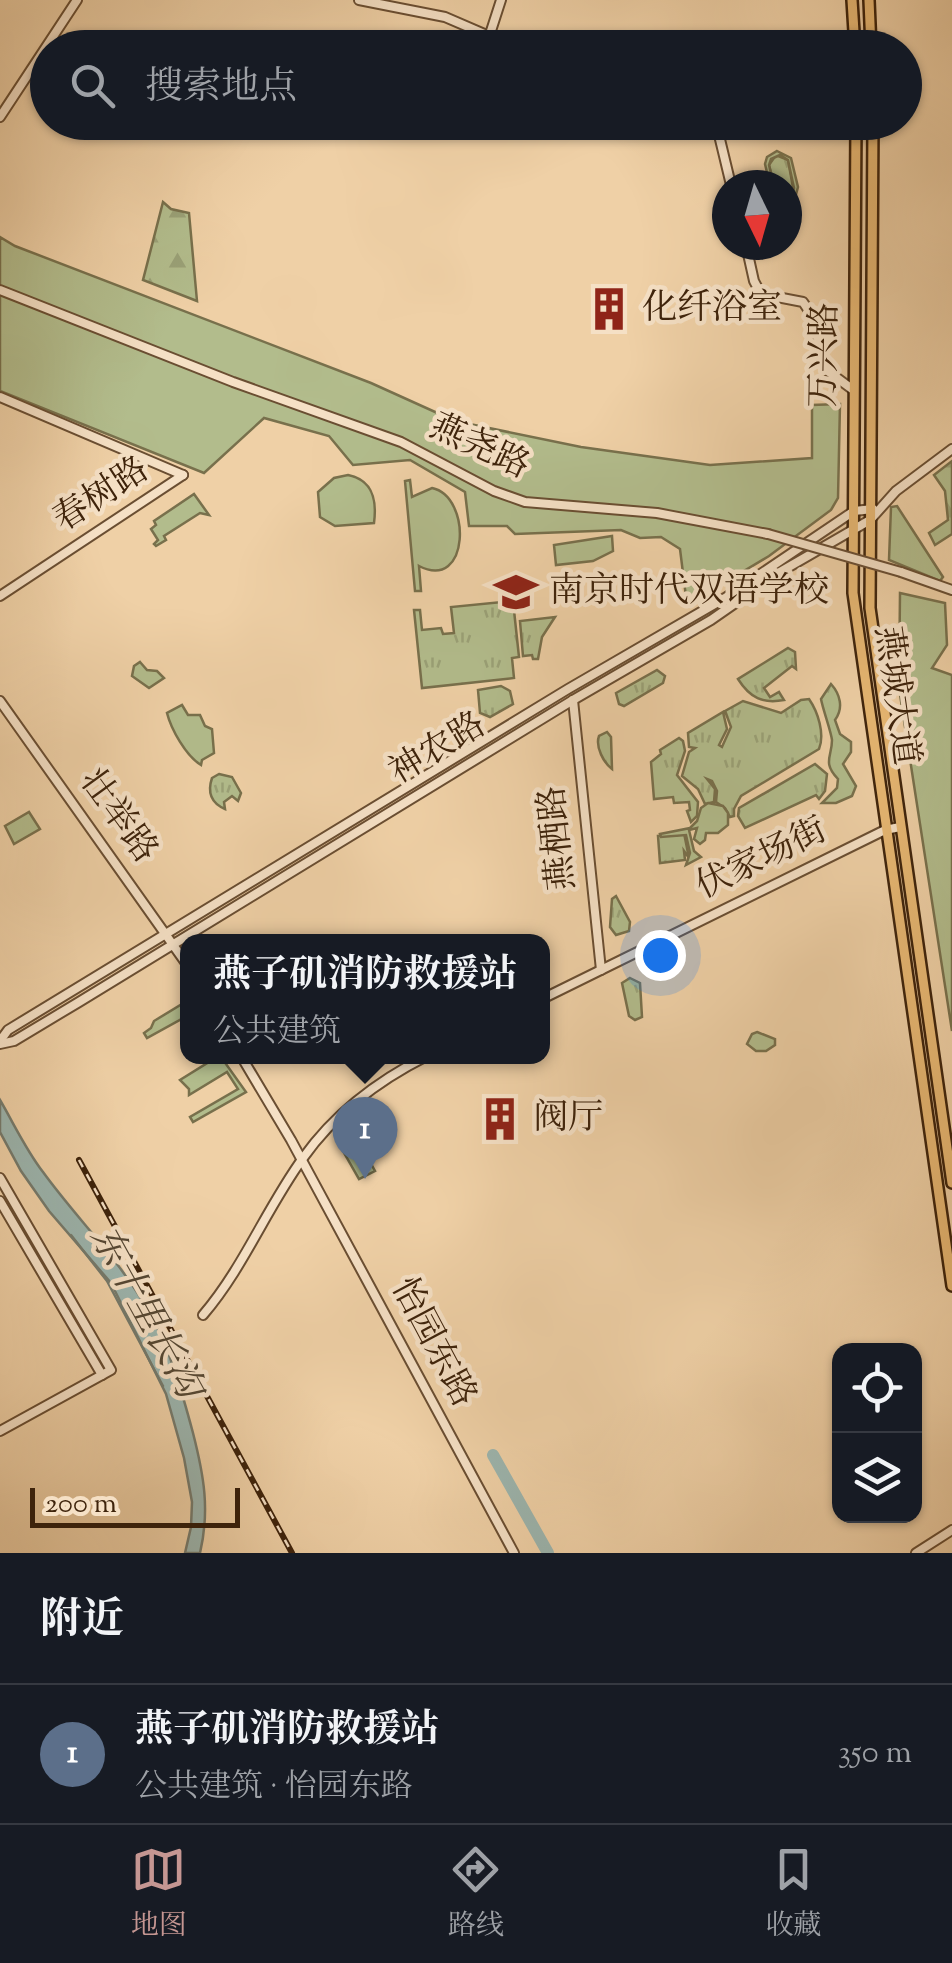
<!DOCTYPE html>
<html lang="zh">
<head>
<meta charset="utf-8">
<style>
  body { margin:0; font-family:"Sorts Mill Goudy","Noto Serif SC",serif; background:#20242c; color:#f1f3f6 }
  .controls { position:absolute; right:30px; bottom:30px; display:grid; overflow:hidden; border-radius:20px; box-shadow:0 2px 8px #0004 }
  .controls button { width:90px; height:90px; display:grid; place-items:center; padding:0; border:0; border-bottom:2px solid #363941; background:#171b24; color:#f1f3f6; font:50px sans-serif }
  .compass { position:absolute; left:712px; top:170px; width:90px; height:90px; border-radius:50%; background:#171b24; box-shadow:0 2px 8px #0004; rotate:175deg }
  .scale { position:absolute; left:30px; bottom:25px; width:210px; box-sizing:border-box; padding-left:10px; border:5px solid #3e230b; border-top:0; font-size:28px; line-height:35px; white-space:nowrap; color:#3e230b; -webkit-text-stroke:8px #f5e0c5; paint-order:stroke }
  .you { position:absolute; left:660px; top:955px; width:35px; height:35px; margin:-25px; border:8px solid #fff; border-radius:50%; background:#1a73e8; box-shadow:0 0 0 15px #1a73e833 }
  .badge { display:grid; place-items:center; width:65px; height:65px; border-radius:50%; background:#c59692; color:#fff; font-size:32px; font-weight:700 }
  .pin { position:absolute; translate:-50% -82px; filter:drop-shadow(0 2px 5px #0008) }
  .pin::after { content:''; position:absolute; top:52px; width:35px; height:30px; background:inherit; clip-path:polygon(0 0,100% 0,50% 100%) }
  .popup { position:absolute; left:180px; top:934px; width:370px; height:130px; box-sizing:border-box; display:grid; place-content:center; border-radius:20px; background:#171b24; filter:drop-shadow(0 2px 8px #0005); font-size:32px; white-space:nowrap; color:#9ea1a6 }
  .popup b { font-size:38px; color:#f1f3f6 }
  .popup::after { content:''; position:absolute; left:50%; top:100%; margin-left:-20px; border:20px solid transparent; border-top-color:#171b24 }
  .list { margin:0; padding:0; list-style:none }
  h2 { display:flex; justify-content:space-between; align-items:center; height:130px; margin:0; padding:0 40px; font-size:42px }
  h2 small { font-size:32px; font-weight:400; color:#9ea1a6 }
  .list li { display:grid; grid-template-columns:65px 1fr auto; gap:30px; align-items:center; box-sizing:border-box; height:140px; padding:0 40px; border-top:2px solid #363941 }
  .list b { display:block; font-size:38px; white-space:nowrap }
  .list p { margin:0; font-size:32px; white-space:nowrap; color:#9ea1a6 }
  .list em { font-size:32px; font-style:normal; color:#9ea1a6 }
  .icon { flex:none; width:55px; height:55px; fill:none; stroke:currentColor; stroke-width:2; stroke-linecap:round; stroke-linejoin:round }
  .map { position:relative; flex:none; width:952px; height:1553px; overflow:hidden }
  .search { position:absolute; background:#171b24; box-shadow:0 2px 8px #0004; left:30px; right:30px; top:30px; height:110px; display:flex; align-items:center; gap:25px; box-sizing:border-box; padding:0 35px; border-radius:55px; color:#9ea1a6; font-size:38px }
  .sheet { height:270px; background:#171b24 }
  nav { display:flex; justify-content:space-around; align-items:center; box-sizing:border-box; height:140px; border-top:2px solid #363941; background:#171b24; font-size:28px; color:#9ea1a6 }
  nav a { display:grid; justify-items:center; gap:5px }
  nav .on { color:#c59692 }
  .map>svg:first-child { display:block }
</style>
</head>
<body>
<div class="map">
<svg width="952" height="1553" viewBox="0 0 952 1553">
  <defs>
    <pattern id="grass-tufts" width="24" height="20" patternUnits="userSpaceOnUse" patternTransform="scale(2.5)"><rect width="24" height="20" fill="#b2bc8c"/><path d="M3 7l-1-3M5 7V3M7 7l1-3M15 17l-1-3M17 17v-4M19 17l1-3" fill="none" stroke="#9aa177"/></pattern>
    <pattern id="forest-firs" width="22" height="20" patternUnits="userSpaceOnUse" patternTransform="scale(2.5)"><rect width="22" height="20" fill="#b2bc8c"/><path d="M5 1l3.5 6h-7zM16 11l3.5 6h-7z" fill="#9aa177"/></pattern>
  </defs>
  <rect width="100%" height="100%" fill="#efd0a6"/>
  <filter id="stains"><feTurbulence type="fractalNoise" baseFrequency=".002" numOctaves="4"/><feColorMatrix values="0 0 0 0 .2 0 0 0 0 .09 0 0 0 0 .02 0 0 0 .5 -.17"/></filter>
  <radialGradient id="worn" r=".72"><stop offset=".6" stop-color="#630" stop-opacity="0"/><stop offset="1" stop-color="#630" stop-opacity=".3"/></radialGradient>
  <g fill="url(#grass-tufts)" stroke="#78704c" stroke-width="2.5">
    <path d="M776 155 788 160 794 193 787 199V185H774L769 165Z"/>
    <path d="M513 601 519 657 512 658 514 678 422 688 414 610H420L422 630 441 628 443 634 454 633 451 607Z"/>
    <path d="M555 617 542 637 538 659H533L532 655 523 656 520 621Z"/>
    <path d="M788 648 795 652 796 669 792 666 764 688 770 697 779 692 784 700C763 704 750 698 738 679Z"/>
    <path d="M657 670 665 676 663 683 624 706 619 704 616 693Z"/>
    <path d="M831 684C840 694 844 708 835 720L840 734 851 742V752L843 764 856 786 852 796 836 803H822L837 788 838 779C822 762 832 757 832 740 831 731 823 710 821 699Z"/>
    <path d="M501 686 510 691 513 704 490 717 480 713 478 690Z"/>
    <path d="M809 699C818 712 825 734 819 749L741 796 734 809V816L730 817 725 808 716 802 717 791 712 781 707 779 715 789 714 802 705 804 698 789 682 776 689 752 695 748 689 747 688 733 723 712 727 729 719 745 722 747 731 727 725 711 743 701 781 713 801 700Z"/>
    <path d="M607 732 611 737 612 769C604 763 595 747 599 736Z"/>
    <path d="M679 738 683 741 685 751 677 775 698 802 697 816 691 822 687 811 690 810 689 802 674 803 673 797 654 799 651 762 661 754 660 750Z"/>
    <path d="M815 764 827 774 825 791 819 799 816 795 745 828 738 816 739 808Z"/>
    <path d="M219 774 232 777 241 793 238 801 232 796 224 802 225 809C211 803 207 793 212 778Z"/>
    <path d="M677 832 684 833 689 858 684 851 685 860 660 863 658 836 677 835Z"/>
    <path d="M616 896 630 922 629 931 616 935 610 927 612 899Z"/>
    <path d="M630 978 640 983 642 1017 635 1020 629 1016 622 983Z"/>
  </g>
  <g fill="url(#forest-firs)" stroke="#78704c" stroke-width="2.5">
    <path d="M163 202 171 209 189 213 197 301 143 280Z"/>
    <path d="M952 461V534L935 545 929 533 948 520 945 491 934 475Z"/>
  </g>
  <g fill="#b2bc8c" stroke="#78704c" stroke-width="2.5">
    <path d="M777 151 791 158 798 187 795 198 789 203 787 199 792 196 794 188 788 160 780 155 771 159 769 165 774 185H770L765 164 767 157Z"/>
    <path d="M0 237 15 246 371 383 455 421 581 447 710 465 812 458V405L840 404 838 498 831 510 769 556 687 605 680 549 661 537 640 538 621 530 515 534 507 526H469L465 492 410 460 353 465 329 436 264 418 204 473 0 391Z"/>
    <path d="M348 475C373 480 377 500 374 523L335 526 320 517 318 492 334 478Z"/>
    <path d="M410 480 412 497 432 488C472 496 470 592 419 566L421 591H415L405 481Z"/>
    <path d="M194 494 209 515 200 513 164 536 166 540 156 546 154 544 158 540 151 529 156 525 154 521Z"/>
    <path d="M897 506 943 577 940 581 889 560 891 507Z"/>
    <path d="M612 536 613 551 593 561 556 565 554 545Z"/>
    <path d="M900 593 945 603 947 645 932 668 952 675V1031L899 688Z"/>
    <path d="M140 662 147 670 157 671 164 678 149 688 132 676 134 666Z"/>
    <path d="M182 705 188 715H200L205 726 212 729 214 753 202 760 201 765C186 756 171 729 167 713Z"/>
    <path d="M708 803 723 806 728 813V825L718 833H706L705 840 700 844 694 839 697 828 689 830 694 851 701 857 686 865 690 853 686 835 661 837 660 834 690 828 697 821 701 808Z"/>
    <path d="M29 812 40 829 14 844 5 826Z"/>
    <path d="M187 1001V1016L147 1038 144 1033 151 1028 154 1021Z"/>
    <path d="M757 1032 775 1039V1045L766 1051H756L747 1044 752 1034Z"/>
    <path d="M210 1057H221L246 1092 193 1122 190 1117 238 1089 227 1072 189 1095V1089L180 1080 212 1060Z"/>
    <path d="M359 1142 375 1171 359 1179 343 1151Z"/>
  </g>
  <path fill="#9cb5ae" stroke="#767b6d" stroke-width="2.5" d="M0 1100C14 1124 26 1150 43 1172 77 1219 120 1260 149 1312 170 1349 182 1392 193 1433 204 1476 210 1510 200 1553H185L191 1527 192 1502 184 1458 166 1394 111 1283 49 1211 21 1171 0 1132Z"/>
  <g fill="none" stroke-linecap="round" stroke-linejoin="round">
    <path stroke="#767b6d" stroke-width="2.5" d="M71 1235 107 1281 163 1386"/>
    <path stroke="#9cb5ae" stroke-width="12" d="M493 1455 548 1553"/>
    <g stroke="#6a4e32" stroke-width="12">
      <g id="minor">
        <path d="M359 0 445 17 517 48"/>
        <path d="M490 34 501 0"/>
        <path d="M0 117 77 0"/>
        <path d="M595 122 679 124 718 131 731 185"/>
        <path d="M746 245 754 281 761 294 803 302 813 317 825 369 852 389"/>
        <path d="M0 290 233 382 401 442 494 491 525 502 657 513 768 534"/>
        <path d="M0 397 183 475"/>
        <path d="M901 572 952 590"/>
        <path d="M0 596 183 475"/>
        <path d="M573 700 601 970"/>
        <path d="M0 701 188 966"/>
        <path d="M542 999 885 830 900 827"/>
        <path d="M0 1041 8 1030 568 689 725 598 854 511 873 509"/>
        <path d="M0 1044 14 1041 79 1002 573 700 711 620 780 572 870 520 896 491 952 449"/>
        <path d="M241 1056 291 1140 514 1553"/>
        <path d="M0 1178 111 1370 0 1431"/>
        <path d="M0 1201 102 1375"/>
        <path d="M203 1315C244 1267 266 1209 303 1158 335 1113 377 1081 427 1056"/>
        <path d="M916 1553 952 1530"/>
      </g>
    </g>
    <g stroke="#3e230b" stroke-width="14">
      <g id="major">
        <path d="M852 0 855 48"/>
        <path d="M869 0 871 48"/>
        <path d="M856 122 853 593 952 1286"/>
        <path d="M873 122 870 608 952 1183"/>
      </g>
    </g>
    <use href="#minor" stroke="#f5e0c5" stroke-width="8"/>
    <use href="#major" stroke="#e8b873" stroke-width="9"/>
    <g stroke="#3e230b" stroke-width="6">
      <path id="rail" d="M79 1160 292 1553"/>
    </g>
    <use href="#rail" stroke="#f5e0c5" stroke-width="2.5" stroke-dasharray="8" stroke-linecap="butt"/>
    <g stroke="#6a4e32" stroke-width="12" stroke-linecap="butt">
      <path id="minor-bridge" d="M768 534 901 572"/>
    </g>
    <use href="#minor-bridge" stroke="#f5e0c5" stroke-width="8"/>
  </g>
  <defs>
    <g id="building-bare" transform="scale(3.45)"><path d="M-4-6H4V6H1V3H-1V6H-4ZM-2.5-4.3h1.7v1.8h-1.7ZM.8-4.3h1.7v1.8H.8ZM-2.5-1h1.7V.8h-1.7ZM.8-1h1.7V.8H.8Z" fill="#8f2418" stroke="#f5e0c5" stroke-width="2.5" paint-order="stroke"/></g>
    <g id="school-bare" transform="scale(3.45)"><path d="M0-5L7-2L0 1L-7-2ZM-4 1L0 2.5L4 1V4Q0 6-4 4Z" fill="#8f2418" stroke="#f5e0c5" stroke-width="2.5" paint-order="stroke"/></g>
  </defs>
  <g fill-rule="evenodd">
    <use href="#building-bare" x="609" y="309"/>
    <use href="#school-bare" x="516" y="592"/>
    <use href="#building-bare" x="500" y="1119"/>
  </g>
  <g text-anchor="middle" dominant-baseline="central" stroke-width="9" stroke-linejoin="round" paint-order="stroke">
    <g font-size="35" fill="#3e230b" stroke="#f5e0c5" text-anchor="start">
      <text x="642" y="309">化纤浴室</text>
      <text x="549" y="592">南京时代双语学校</text>
      <text x="533" y="1119">阀厅</text>
    </g>
    <g font-size="35" fill="#3e230b" stroke="#f5e0c5">
      <text transform="translate(826 355) rotate(-89)">万兴路</text>
      <text transform="translate(479 448) rotate(25)">燕尧路</text>
      <text transform="translate(102 496) rotate(-33)">春树路</text>
      <text transform="translate(895 696) rotate(82)">燕城大道</text>
      <text transform="translate(438 750) rotate(-31)">神农路</text>
      <text transform="translate(117 817) rotate(54)">壮举路</text>
      <text transform="translate(559 838) rotate(-96)">燕栖路</text>
      <text transform="translate(762 860) rotate(-26)">伏家场街</text>
      <text transform="translate(432 1343) rotate(62)">怡园东路</text>
    </g>
    <g font-size="38" font-style="italic" fill="#564834" stroke="#f5e0c5">
      <text transform="translate(144 1313) rotate(61)">东十里长沟</text>
    </g>
  </g>
  <rect width="100%" height="100%" filter="url(#stains)"/>
  <rect width="100%" height="100%" fill="url(#worn)"/>
</svg>
<div class="controls">
<button><svg class="icon" aria-label="locate" viewBox="0 0 24 24"><circle cx="12" cy="12" r="6"/><path d="M12 2v4M12 18v4M2 12h4M18 12h4"/></svg></button>
<button><svg class="icon" aria-label="layers" viewBox="0 0 24 24"><path d="M12 4l9 5-9 5-9-5zM3 14l9 5 9-5"/></svg></button>
</div>
<svg class="compass" viewBox="-18 -18 36 36"><path d="M0-13l5 13h-10z" fill="#e53935"/><path d="M0 13l5-13h-10z" fill="#9ea1a6"/></svg>
<div class="scale">200 m</div>
<div class="you"></div>
<div class="pin badge" style="left:365px;top:1179px;background:#5c6f8a">1</div>
<div class="popup"><b>燕子矶消防救援站</b>公共建筑</div>
<div class="search"><svg class="icon" aria-label="search" viewBox="0 0 24 24"><circle cx="10" cy="10" r="6"/><path d="M15 15l6 6"/></svg>搜索地点</div>
</div>
<section class="sheet">
<h2>附近<small></small></h2>
<ul class="list">
<li><span class="badge" style="background:#5c6f8a">1</span><div><b>燕子矶消防救援站</b><p>公共建筑 · 怡园东路</p></div><em>350 m</em></li>
</ul>
</section>
<nav>
<a class="on"><svg class="icon" aria-label="map" viewBox="0 0 24 24"><path d="M3 6l6-2 6 2 6-2v14l-6 2-6-2-6 2zM9 4v14M15 6v14"/></svg>地图</a>
<a><svg class="icon" aria-label="directions" viewBox="0 0 24 24"><path d="M12 3l9 9-9 9-9-9zM9 14v-3h6M13 9l2 2-2 2"/></svg>路线</a>
<a><svg class="icon" aria-label="saved" viewBox="0 0 24 24"><path d="M7 4h10v16l-5-4-5 4z"/></svg>收藏</a>
</nav>
</body>
</html>
